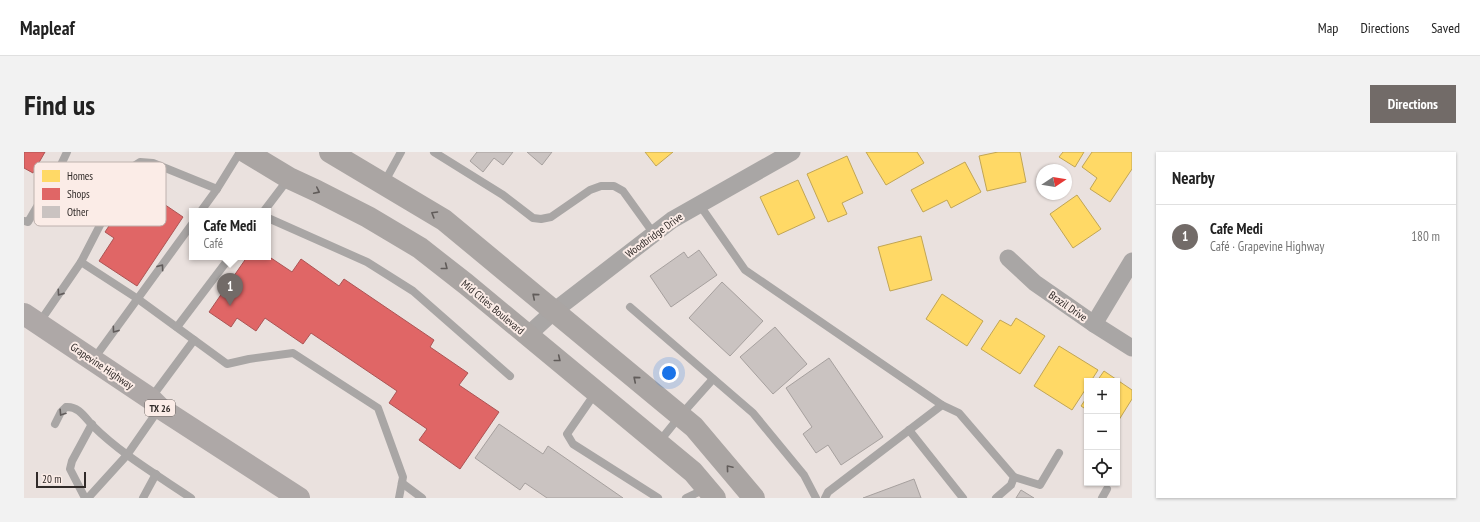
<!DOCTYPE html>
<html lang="en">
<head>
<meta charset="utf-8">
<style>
  body { margin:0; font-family:"PT Sans Narrow",sans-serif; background:#f2f2f2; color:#222 }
  .controls { position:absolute; right:12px; bottom:12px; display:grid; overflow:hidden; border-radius:0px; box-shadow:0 1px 3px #0004 }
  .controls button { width:36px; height:36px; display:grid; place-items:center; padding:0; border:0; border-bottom:1px solid #e0e0e0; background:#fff; color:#222; font:20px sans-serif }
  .compass { position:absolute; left:1012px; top:12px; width:36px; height:36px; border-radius:50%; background:#fff; box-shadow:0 1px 3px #0004; rotate:78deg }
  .scale { position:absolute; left:12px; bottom:10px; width:50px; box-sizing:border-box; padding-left:4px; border:2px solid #312b29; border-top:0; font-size:11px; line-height:14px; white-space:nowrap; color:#312b29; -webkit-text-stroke:3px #fbece7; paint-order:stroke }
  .you { position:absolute; left:645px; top:221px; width:14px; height:14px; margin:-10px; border:3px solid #fff; border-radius:50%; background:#1a73e8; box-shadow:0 0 0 6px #1a73e833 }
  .badge { display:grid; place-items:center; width:26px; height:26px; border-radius:50%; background:#726b68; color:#fff; font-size:13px; font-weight:700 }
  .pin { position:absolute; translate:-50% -33px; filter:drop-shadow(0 1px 2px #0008) }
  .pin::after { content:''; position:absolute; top:21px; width:14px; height:12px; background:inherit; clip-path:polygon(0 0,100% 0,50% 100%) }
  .popup { position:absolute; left:165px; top:56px; width:82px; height:52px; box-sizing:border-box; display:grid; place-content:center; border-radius:0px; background:#fff; filter:drop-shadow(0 1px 3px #0005); font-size:13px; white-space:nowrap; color:#767676 }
  .popup b { font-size:15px; color:#222 }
  .popup::after { content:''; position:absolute; left:50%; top:100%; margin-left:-8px; border:8px solid transparent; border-top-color:#fff }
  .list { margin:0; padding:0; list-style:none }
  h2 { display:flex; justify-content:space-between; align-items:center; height:52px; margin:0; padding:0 16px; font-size:17px }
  h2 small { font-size:13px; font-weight:400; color:#767676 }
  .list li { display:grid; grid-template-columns:26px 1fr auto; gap:12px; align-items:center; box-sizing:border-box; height:64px; padding:0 16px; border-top:1px solid #e0e0e0 }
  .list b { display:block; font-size:15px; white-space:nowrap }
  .list p { margin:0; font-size:13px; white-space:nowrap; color:#767676 }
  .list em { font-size:13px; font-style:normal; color:#767676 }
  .icon { flex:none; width:22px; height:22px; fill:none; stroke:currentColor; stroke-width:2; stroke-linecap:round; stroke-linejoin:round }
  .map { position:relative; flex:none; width:1108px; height:346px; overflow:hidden; border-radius:0px }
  header { display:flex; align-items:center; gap:24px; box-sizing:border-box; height:56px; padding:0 20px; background:#fff; border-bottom:1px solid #e0e0e0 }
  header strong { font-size:19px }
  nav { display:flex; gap:22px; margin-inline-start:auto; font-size:14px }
  .intro { display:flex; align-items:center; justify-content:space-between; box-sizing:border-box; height:96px; padding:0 24px }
  h1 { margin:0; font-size:28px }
  .button { padding:10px 18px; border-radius:0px; background:#726b68; color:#fff; font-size:14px; font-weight:700 }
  main { display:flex; gap:24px; padding:0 24px }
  aside { flex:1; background:#fff; border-radius:0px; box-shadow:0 1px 3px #0004 }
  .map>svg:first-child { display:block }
</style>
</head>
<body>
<header>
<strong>Mapleaf</strong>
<nav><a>Map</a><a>Directions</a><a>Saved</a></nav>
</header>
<div class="intro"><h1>Find us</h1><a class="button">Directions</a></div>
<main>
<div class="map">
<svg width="1108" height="346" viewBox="0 0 1108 346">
  <rect width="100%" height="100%" fill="#eae1de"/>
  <g fill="#ffd966" stroke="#c1a554">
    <path d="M621 0H649L632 14Z"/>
    <path d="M842 0H893L900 11 862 33Z"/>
    <path d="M974 0H996L1002 30 963 39 955 4Z"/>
    <path d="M1039 0H1060L1051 15 1035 5Z"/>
    <path d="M1068 0H1108V17L1086 50 1066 37 1073 26 1058 15Z"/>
    <path d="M823 4 839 41 818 51 823 62 804 70 783 22Z"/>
    <path d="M941 10 957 40 927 56 923 48 899 60 887 38Z"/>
    <path d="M774 28 791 66 754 83 736 45Z"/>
    <path d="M1053 43 1077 77 1049 96 1026 62Z"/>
    <path d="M897 84 908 128 866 139 854 95Z"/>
    <path d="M918 142 959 169 943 194 902 167Z"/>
    <path d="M992 166 1021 184 996 222 957 197 976 168 987 174Z"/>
    <path d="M1035 194 1074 218 1067 229H1063V235L1048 258 1010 234Z"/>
    <path d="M1080 219 1108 238V247L1093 271V229H1073Z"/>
    <path d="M1063 245V258L1057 254Z"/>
  </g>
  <g fill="#e06666" stroke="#ac5454">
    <path d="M0 0H21L9 21 0 16Z"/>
    <path d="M112 33 159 65 113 134 75 109 90 86 81 80Z"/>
    <path d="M244 104 268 120 277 107 315 134 320 127 410 188 406 195 444 221 435 233 475 260 436 317 395 288 403 277 365 251 373 239 287 181 279 192 241 166 232 179 213 166 207 175 185 160 223 105Z"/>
  </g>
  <g fill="#cac3c1" stroke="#a6a09e">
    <path d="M453 0H489L479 13 470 6 459 20 446 9Z"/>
    <path d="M503 0H528L518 13Z"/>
    <path d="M675 98 693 123 647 155 626 124 660 100 664 106Z"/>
    <path d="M698 130 739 169 706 204 665 166Z"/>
    <path d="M751 175 783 212 749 242 716 205Z"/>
    <path d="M805 206 859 285 817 313 804 293 792 301 779 282 788 275 762 236Z"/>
    <path d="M475 272 519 302 524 294 599 346H523L501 331 496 338 451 306Z"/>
    <path d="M890 327 897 346H839Z"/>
    <path d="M997 338 1010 346H992Z"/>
  </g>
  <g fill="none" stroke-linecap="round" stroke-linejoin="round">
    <g stroke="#a9a6a5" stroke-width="8">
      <path d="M410 0 479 43 509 66 517 67 527 65 566 38 577 34H590L599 39 630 82"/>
      <path d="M360 31 377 0"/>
      <path d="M675 52 721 118 918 253 804 340 801 346"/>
      <path d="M177 59 193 37 216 0"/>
      <path d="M240 59 265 26"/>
      <path d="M244 66 343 110 389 139 486 224"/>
      <path d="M0 69 4 70 35 17 43 0"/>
      <path d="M57 110 114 147 203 212 225 207 269 201 354 256 379 325 375 346"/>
      <path d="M606 155 729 261 780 323 792 346"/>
      <path d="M15 171 57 110 105 17 116 10 129 11 193 37"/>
      <path d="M153 175 206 105"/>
      <path d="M69 208 168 72"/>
      <path d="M572 240 543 282 549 292 634 346"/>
      <path d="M127 246 170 188"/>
      <path d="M918 253 935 261 990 325 987 333 972 346"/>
      <path d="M31 272 37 260 42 255C54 254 60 264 68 273 97 302 133 323 167 346"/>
      <path d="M885 278 939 346"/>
      <path d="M635 290 656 264 689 227"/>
      <path d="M990 325 1016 333 1035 301"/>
      <path d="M378 331 398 346"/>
      <path d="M61 346 46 317 48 309 68 272"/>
      <path d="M64 346 103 303 135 257"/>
      <path d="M119 346 132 322"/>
      <path d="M662 346 681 337"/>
      <path d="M1078 346 1083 337"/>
    </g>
    <g stroke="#a9a6a5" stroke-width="17">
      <path d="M984 106 1011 131 1070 172 1108 196"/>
      <path d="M1070 172 1108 109"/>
      <path d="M504 183 530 159 648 68 768 0"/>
    </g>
    <g stroke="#aaa5a3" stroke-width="22">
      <path d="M222 0 265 26 293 39 344 65 396 96 442 132 669 320 691 346"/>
      <path d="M306 0 420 68 670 275 730 346"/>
    </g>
    <path stroke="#aea8a7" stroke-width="22" d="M0 162 127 247 136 256 275 346"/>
  </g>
  <defs><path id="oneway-chevron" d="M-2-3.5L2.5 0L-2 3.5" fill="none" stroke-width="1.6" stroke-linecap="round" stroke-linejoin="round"/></defs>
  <g stroke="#615c5a">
    <use href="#oneway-chevron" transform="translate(293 39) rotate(26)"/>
    <use href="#oneway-chevron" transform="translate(410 62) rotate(-149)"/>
    <use href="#oneway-chevron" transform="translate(421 115) rotate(38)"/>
    <use href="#oneway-chevron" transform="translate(511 144) rotate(-140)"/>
    <use href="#oneway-chevron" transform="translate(534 207) rotate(39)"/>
    <use href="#oneway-chevron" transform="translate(612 227) rotate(-140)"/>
    <use href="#oneway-chevron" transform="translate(705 316) rotate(-130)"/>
  </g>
  <g stroke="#615c5b">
    <use href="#oneway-chevron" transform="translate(137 115) rotate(-54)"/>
    <use href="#oneway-chevron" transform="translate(36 141) rotate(125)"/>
    <use href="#oneway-chevron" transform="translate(91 178) rotate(126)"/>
    <use href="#oneway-chevron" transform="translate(38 261) rotate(123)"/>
  </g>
  <g text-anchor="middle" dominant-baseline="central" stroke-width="4" stroke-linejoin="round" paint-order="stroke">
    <rect fill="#fbece7" stroke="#6e6562" stroke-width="1" x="121" y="248" width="30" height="16" rx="3"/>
    <g font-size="10" font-weight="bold" fill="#312b29">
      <text x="136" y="256">TX 26</text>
    </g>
    <g font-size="11" fill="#312b29" stroke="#fbece7">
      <text transform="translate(630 83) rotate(-36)">Woodbridge Drive</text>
      <text transform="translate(1044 154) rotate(35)">Brazil Drive</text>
      <text transform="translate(469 155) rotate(40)">Mid Cities Boulevard</text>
      <text transform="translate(78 214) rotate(34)">Grapevine Highway</text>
    </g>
  </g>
  <rect x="10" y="10" width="132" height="64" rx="6" fill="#fbece7" stroke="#beb2ae" stroke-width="1"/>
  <rect x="18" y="18" width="18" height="12" fill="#ffd966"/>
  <rect x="18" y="36" width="18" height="12" fill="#e06666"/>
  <rect x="18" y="54" width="18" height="12" fill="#cac3c1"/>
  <g font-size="11" fill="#312b29">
    <text x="43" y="28">Homes</text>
    <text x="43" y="46">Shops</text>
    <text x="43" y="64">Other</text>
  </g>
</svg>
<div class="controls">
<button>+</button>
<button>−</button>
<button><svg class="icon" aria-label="locate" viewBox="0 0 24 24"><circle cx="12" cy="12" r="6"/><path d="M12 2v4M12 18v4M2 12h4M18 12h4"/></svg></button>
</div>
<svg class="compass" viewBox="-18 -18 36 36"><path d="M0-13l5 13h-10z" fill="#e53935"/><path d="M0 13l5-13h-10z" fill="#767676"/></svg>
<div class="scale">20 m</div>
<div class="you"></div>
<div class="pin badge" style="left:206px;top:154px">1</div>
<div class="popup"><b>Cafe Medi</b>Café</div>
</div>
<aside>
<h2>Nearby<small></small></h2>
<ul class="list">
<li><span class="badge">1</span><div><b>Cafe Medi</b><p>Café · Grapevine Highway</p></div><em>180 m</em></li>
</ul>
</aside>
</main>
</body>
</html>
